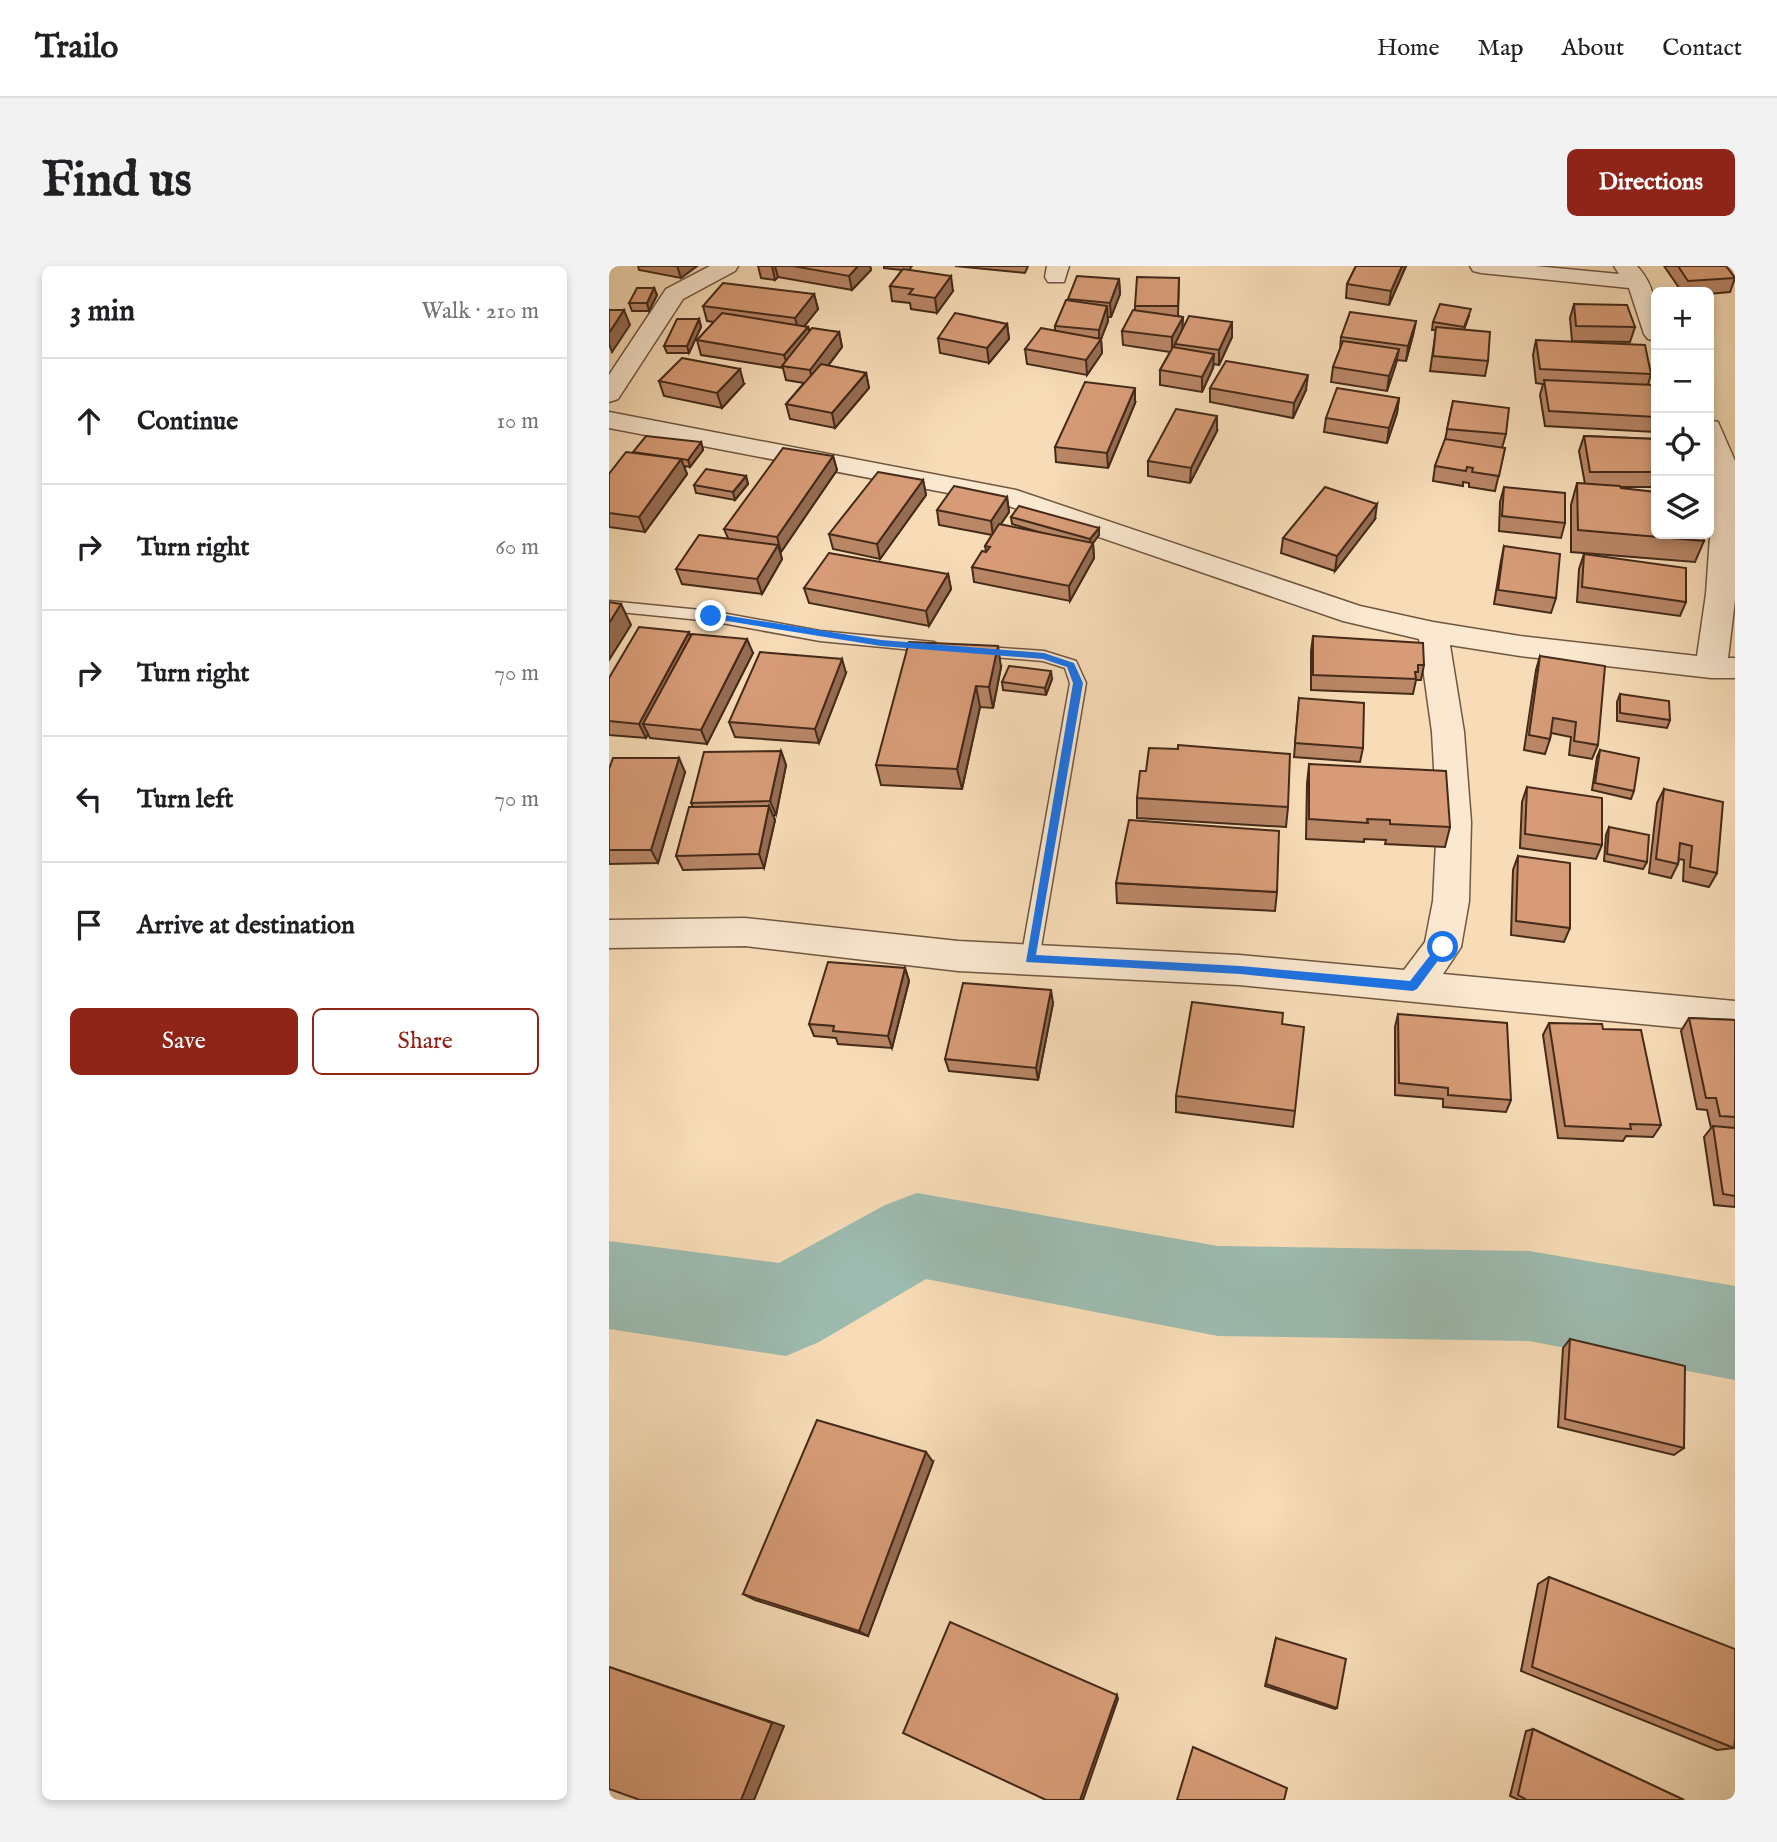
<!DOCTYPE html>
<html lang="en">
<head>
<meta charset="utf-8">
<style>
  body { margin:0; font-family:"IM FELL English",serif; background:#f2f2f2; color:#202124 }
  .controls { position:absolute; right:21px; top:21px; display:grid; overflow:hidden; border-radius:10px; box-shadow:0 4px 10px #0003 }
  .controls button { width:63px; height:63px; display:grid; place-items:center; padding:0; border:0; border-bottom:2px solid #e0e0e0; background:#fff; color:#202124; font:35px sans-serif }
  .stop { position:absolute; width:21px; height:21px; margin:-16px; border:5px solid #1a73e8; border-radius:50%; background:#fff }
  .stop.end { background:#1a73e8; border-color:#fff; box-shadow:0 2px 7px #0008 }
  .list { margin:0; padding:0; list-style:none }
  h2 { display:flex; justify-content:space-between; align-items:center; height:91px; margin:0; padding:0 28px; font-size:30px }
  h2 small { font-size:23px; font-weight:400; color:#757577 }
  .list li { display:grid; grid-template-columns:46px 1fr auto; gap:21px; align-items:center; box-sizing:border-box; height:126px; padding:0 28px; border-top:2px solid #e0e0e0 }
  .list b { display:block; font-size:26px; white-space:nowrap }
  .list em { font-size:23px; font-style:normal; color:#757577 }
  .actions { display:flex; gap:14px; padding:21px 28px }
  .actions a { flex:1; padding:16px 0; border:2px solid #8f2418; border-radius:10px; text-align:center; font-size:24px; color:#8f2418 }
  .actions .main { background:#8f2418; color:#fff }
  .icon { flex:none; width:38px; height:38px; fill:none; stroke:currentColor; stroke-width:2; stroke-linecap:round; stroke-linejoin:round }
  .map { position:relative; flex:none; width:1126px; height:1534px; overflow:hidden; border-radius:10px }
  header { display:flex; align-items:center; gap:42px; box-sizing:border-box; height:98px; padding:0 35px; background:#fff; border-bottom:2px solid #e0e0e0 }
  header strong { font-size:33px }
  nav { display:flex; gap:38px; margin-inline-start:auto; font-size:24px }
  .intro { display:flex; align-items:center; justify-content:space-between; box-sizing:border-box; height:168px; padding:0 42px }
  h1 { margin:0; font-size:49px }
  .button { padding:18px 32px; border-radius:10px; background:#8f2418; color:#fff; font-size:24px; font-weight:700 }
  main { display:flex; gap:42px; padding:0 42px }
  aside { flex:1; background:#fff; border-radius:10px; box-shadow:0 4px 10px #0003 }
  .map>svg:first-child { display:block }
</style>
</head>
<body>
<header>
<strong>Trailo</strong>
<nav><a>Home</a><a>Map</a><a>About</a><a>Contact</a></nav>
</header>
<div class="intro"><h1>Find us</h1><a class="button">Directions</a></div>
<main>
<aside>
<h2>3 min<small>Walk · 210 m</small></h2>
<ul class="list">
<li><svg class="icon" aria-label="ahead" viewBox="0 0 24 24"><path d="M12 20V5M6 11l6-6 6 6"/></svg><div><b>Continue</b></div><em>10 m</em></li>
<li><svg class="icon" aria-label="right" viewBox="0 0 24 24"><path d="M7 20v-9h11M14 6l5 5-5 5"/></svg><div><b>Turn right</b></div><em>60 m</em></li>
<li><svg class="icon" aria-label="right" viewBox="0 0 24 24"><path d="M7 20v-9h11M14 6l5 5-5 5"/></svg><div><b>Turn right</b></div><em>70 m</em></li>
<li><svg class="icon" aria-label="left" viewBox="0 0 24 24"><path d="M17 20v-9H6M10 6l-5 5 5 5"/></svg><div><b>Turn left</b></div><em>70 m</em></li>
<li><svg class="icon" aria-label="arrive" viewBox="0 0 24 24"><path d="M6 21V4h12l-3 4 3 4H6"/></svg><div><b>Arrive at destination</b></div></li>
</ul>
<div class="actions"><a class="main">Save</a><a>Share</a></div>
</aside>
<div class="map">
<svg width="1126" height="1534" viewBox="0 0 1126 1534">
  <rect width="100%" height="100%" fill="#f7dcb7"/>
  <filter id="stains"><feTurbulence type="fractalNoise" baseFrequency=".00286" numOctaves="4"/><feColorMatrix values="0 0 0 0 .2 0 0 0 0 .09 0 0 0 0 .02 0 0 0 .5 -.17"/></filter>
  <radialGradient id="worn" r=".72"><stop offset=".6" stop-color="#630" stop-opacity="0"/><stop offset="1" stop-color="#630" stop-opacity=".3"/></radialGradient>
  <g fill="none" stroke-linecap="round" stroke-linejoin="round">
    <path fill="#9dbbb0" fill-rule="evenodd" d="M308 927 609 980 920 985 1126 1020V1114L920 1075 609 1070 317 1013 210 1076 177 1090 0 1063V975L170 997 276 939Z"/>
    <g stroke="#715640" stroke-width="3">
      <g id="service">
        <path d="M0 335 102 345 211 365 325 376 333 381 325 386 211 375 102 355 0 345Z"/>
        <path d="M365 380 435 385 467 395 477 417 430 693 428 698 421 700 414 698 412 693 461 417 456 402 434 395 360 389 357 385Z"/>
      </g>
    </g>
    <g stroke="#715640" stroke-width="3">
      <g id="minor">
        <path d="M438 0H460L455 16H439L436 11Z"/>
        <path d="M861 0H926L1010 8 1005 0H1028C1049 23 1047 45 1047 75L1039 73 1035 68 1020 22 872 7 864 5Z"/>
        <path d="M0 146 407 224 751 340 824 356 911 370 1088 390 1097 328 1104 227 1100 196V154L1109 156 1126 195V334L1119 392H1126V412H1102L911 390 841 379 855 466 862 556 860 635 852 681 834 708 1126 735V767L630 719 349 705 136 680 0 682V654L136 652 349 675 630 689 795 704 816 676 824 635 828 556 823 466 810 373 734 355 391 237 0 162Z"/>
      </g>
    </g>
    <g stroke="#715640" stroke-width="3">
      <path id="tertiary" d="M101 0H129L126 5 74 33 9 133 0 136V109L57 23Z"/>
    </g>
    <use href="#service" fill="#fae8d0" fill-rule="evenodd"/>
    <use href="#minor" fill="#fae8d0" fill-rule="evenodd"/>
    <use href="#tertiary" fill="#fae8d0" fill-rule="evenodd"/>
  </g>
  <g fill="#b98666" stroke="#442a19" stroke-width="2">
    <path d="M29 0H88L72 12 30 4Z"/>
    <path d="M149 0H261L262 4 243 24 169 11 166 14 152 12Z"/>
    <path d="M275 0H303L300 4 344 25 328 47 302 43 301 37 283 35 281 20 293 4 275 2Z"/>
    <path d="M346 0H419L416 7Z"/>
    <path d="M747 0H797L780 39 737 32 738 18Z"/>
    <path d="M1055 0H1117L1126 12 1121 26 1100 28V26H1073Z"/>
    <path d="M570 12 569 50 574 51 573 64 623 56V71L610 99 605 98 604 102 593 126 551 119V104L561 86 514 79 513 65 526 45V40Z"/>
    <path d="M510 13 511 28 502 51H499V55L492 73 493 87 478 109 418 98 416 83 446 65V60L459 33Z"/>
    <path d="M45 22 48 29 40 45H23L20 37Z"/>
    <path d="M205 28 209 43 195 60 199 61 201 65 230 66 233 81 219 100 257 107 260 122 226 162 181 153 177 138 195 117 177 114 174 102 92 89 88 74 105 56 98 55 94 40Z"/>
    <path d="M965 38 1026 61 1021 76 963 75 961 52Z"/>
    <path d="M860 50 855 64 879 95 876 110 821 105 827 64H823L824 56Z"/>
    <path d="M90 53 92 61 80 87H58L55 80Z"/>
    <path d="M807 55 804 69 797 95 788 94 778 125 722 116 724 101 731 83 732 71Z"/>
    <path d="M398 58 400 73 380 97 331 87 329 72Z"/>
    <path d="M927 74 1042 108 1039 119 1047 134V163L1046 166 936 160 931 129 934 118 927 117 924 89Z"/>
    <path d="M50 115 135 118 113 142 55 130Z"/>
    <path d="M601 122 697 124 684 152 601 136Z"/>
    <path d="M790 132 788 147 778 177 715 166 717 152Z"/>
    <path d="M844 135 897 168 893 182H896L886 225 860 221V217L854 216V220L824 215 826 200 836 174Z"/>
    <path d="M526 137 499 202 447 196 446 181Z"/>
    <path d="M608 165 581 217 539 210V195Z"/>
    <path d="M975 170 1047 173V221H1012V222L1095 275 1086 296 962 286V239L968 217 976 218 970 185Z"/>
    <path d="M92 176 94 184 81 201 75 200 78 208 36 266 0 261V208L24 187Z"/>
    <path d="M224 190 228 204 172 286H171L173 293 153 328 73 318 67 303 119 272 115 263Z"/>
    <path d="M137 210 139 218 126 234 87 227 85 219Z"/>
    <path d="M314 214 317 229 271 293 224 283 220 268Z"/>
    <path d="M895 221 956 257 952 272 890 265 891 236Z"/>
    <path d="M398 231 400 246 391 259 433 267 403 258 402 251 490 262V269L484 277 485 292 461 335 365 316 363 301 377 286 376 280 383 269 330 259 328 244Z"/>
    <path d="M766 253 726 305 672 287 674 272Z"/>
    <path d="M895 280 947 332 942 347 885 338 892 295Z"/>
    <path d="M975 288 1077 336 1071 350 968 336 970 303Z"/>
    <path d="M339 308 342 323 320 360 200 337 195 322Z"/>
    <path d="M704 370 815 399 812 414H807L804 428 702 424V385Z"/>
    <path d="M82 371 144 387 98 478 41 472 39 468 37 472 0 469V412Z"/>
    <path d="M931 390 989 479 983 493 960 489 962 471 942 467 941 473 936 488 915 484 927 404Z"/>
    <path d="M392 401 384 442 371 441 353 523 272 519 267 499Z"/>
    <path d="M237 407 210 477 126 471 120 456Z"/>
    <path d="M443 413 437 429 394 424 393 416Z"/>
    <path d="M1011 428 1061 454 1058 462 1008 455V436Z"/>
    <path d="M690 432 754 482 751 496 685 491Z"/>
    <path d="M569 483 679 541 677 561 528 552V532L537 505Z"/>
    <path d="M991 484 1025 525 1022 533 983 524 988 491Z"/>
    <path d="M172 485 177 499 167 549H164L166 554 155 602 74 604 67 590 84 541 82 537Z"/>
    <path d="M700 498 841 561 836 581 776 578 777 574 755 573V576L697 573 698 518Z"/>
    <path d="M0 503 76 506 49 597 0 598Z"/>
    <path d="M918 521 993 579 987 593 911 582 913 536Z"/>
    <path d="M1055 523 1108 607 1100 621 1074 615 1075 594 1070 593 1069 598 1062 612 1040 607 1048 537Z"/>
    <path d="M1000 561 1038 596 1034 603 995 595 997 569Z"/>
    <path d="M909 590 961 662 955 676 902 669 904 604Z"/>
    <path d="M507 617 668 626 666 645 508 637Z"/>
    <path d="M296 702 300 715 283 782 229 778 227 772 205 770 200 758Z"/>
    <path d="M444 737 429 814 340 805 336 793Z"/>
    <path d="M789 748 902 834 897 846 834 841V833L786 829V761Z"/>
    <path d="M1080 752 1126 754V941L1105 939 1095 871 1102 862 1098 844 1088 843 1072 765Z"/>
    <path d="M940 757 994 763 1052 859 1044 871 1017 870 1014 875 949 872 934 769Z"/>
    <path d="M673 758 686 845 684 861 567 846V830Z"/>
    <path d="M961 1073 1075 1182 1065 1189 949 1161 954 1082Z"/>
    <path d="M324 1196 259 1370 146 1334 134 1328Z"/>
    <path d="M940 1311 1125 1482 1108 1484 912 1405 929 1318Z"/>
    <path d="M667 1372 728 1442 726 1443 656 1420Z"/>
    <path d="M924 1463 1075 1534H910L901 1530 917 1465Z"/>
  </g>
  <g fill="#966d53" stroke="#442a19" stroke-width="2">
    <path d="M68 0H88L72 12Z"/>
    <path d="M163 0H166L169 11 166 14Z"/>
    <path d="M249 0H261L262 4 243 24 240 10Z"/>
    <path d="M793 0H797L780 39 782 25Z"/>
    <path d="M342 10 344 25 328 47 326 32Z"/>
    <path d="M510 13 511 28 502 51 501 37Z"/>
    <path d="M45 22 48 29 40 45 38 37Z"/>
    <path d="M205 28 209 43 190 67 186 52Z"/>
    <path d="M498 40 499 55 492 73 493 87 478 109 477 94 490 75V64Z"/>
    <path d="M15 44 21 59 3 86 0 78V67Z"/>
    <path d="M574 51 573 66 566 78 563 86V71Z"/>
    <path d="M90 53 92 61 80 87 78 80Z"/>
    <path d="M807 55 804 69 797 95 799 80Z"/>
    <path d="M623 56V71L610 99V84Z"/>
    <path d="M398 58 400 73 380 97 378 82Z"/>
    <path d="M199 61 203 75 179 101 175 89Z"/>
    <path d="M230 66 233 81 204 119 201 104Z"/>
    <path d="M790 83 787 98 778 125 780 110Z"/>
    <path d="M605 88 604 102 593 126V111Z"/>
    <path d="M131 103 135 118 113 142 108 127Z"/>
    <path d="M257 107 260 122 226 162 223 147Z"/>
    <path d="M699 109 697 124 684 152 685 137Z"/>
    <path d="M526 122V137L499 202 498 187Z"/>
    <path d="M790 132 788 147 778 177 780 162Z"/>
    <path d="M608 150V165L581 217 582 202Z"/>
    <path d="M92 176 94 184 81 201 79 194Z"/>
    <path d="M224 190 228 204 172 286 168 271Z"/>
    <path d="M72 193 78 208 36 266 30 251Z"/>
    <path d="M137 210 139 218 126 234 124 226Z"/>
    <path d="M314 214 317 229 271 293 268 278Z"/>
    <path d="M398 231 400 246 384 270 382 255Z"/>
    <path d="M768 238 766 253 726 305 728 290Z"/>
    <path d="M490 262V269L484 277 485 292 461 335 460 320 482 280 481 273Z"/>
    <path d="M169 279 173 293 153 328 148 313Z"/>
    <path d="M339 308 342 323 320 360 317 345Z"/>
    <path d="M12 338 22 359 0 394V357Z"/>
    <path d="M80 366 86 381 34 458 39 468 37 472 30 458Z"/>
    <path d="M138 373 144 387 98 478 92 464Z"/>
    <path d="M389 380 392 401 384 442 380 421Z"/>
    <path d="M233 393 237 407 210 477 206 463Z"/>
    <path d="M442 405 443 413 437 429 436 422Z"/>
    <path d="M367 420 371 441 353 523 348 503Z"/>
    <path d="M172 485 177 499 167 549 161 535Z"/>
    <path d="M70 492 76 506 49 597 42 584Z"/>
    <path d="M160 540 166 554 155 602 150 588Z"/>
    <path d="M296 702 300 715 283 782 279 770Z"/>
    <path d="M442 724 444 737 429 814 427 802Z"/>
    <path d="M317 1186 324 1196 259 1370 250 1365Z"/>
    <path d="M0 1401 175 1460 145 1534H132Z"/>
    <path d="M508 1429 509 1433 474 1534H471Z"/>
  </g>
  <g fill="#d79c77" stroke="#442a19" stroke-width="2">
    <path d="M184 0H249L240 10Z"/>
    <path d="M747 0H793L782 25 738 18Z"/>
    <path d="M1069 0H1117L1126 12 1079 15Z"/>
    <path d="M294 3 342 10 326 32 300 28 304 23 281 20Z"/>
    <path d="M468 10 510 13 501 37 459 33Z"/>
    <path d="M528 11 570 12 569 40H526Z"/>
    <path d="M114 17 205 28 186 52 94 40Z"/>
    <path d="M28 22H45L38 37H20Z"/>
    <path d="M457 34 498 40 490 64 446 60Z"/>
    <path d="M831 38 862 43 855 61 824 56Z"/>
    <path d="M965 38 1018 39 1026 61 967 60Z"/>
    <path d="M0 44H15L0 67Z"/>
    <path d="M524 44 574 51 563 71 513 65Z"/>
    <path d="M741 46 807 55 799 80 732 71Z"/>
    <path d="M113 47 199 61 175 89 88 74Z"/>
    <path d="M346 47 398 58 378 82 329 72Z"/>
    <path d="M580 50 623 56 610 84 566 78Z"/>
    <path d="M68 53H90L78 80H55Z"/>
    <path d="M827 61 881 66 879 95 824 90Z"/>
    <path d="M203 62 230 66 201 104 173 100Z"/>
    <path d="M432 62 492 73 477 94 416 83Z"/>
    <path d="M927 74 1036 79 1042 108 931 103Z"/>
    <path d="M734 75 790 83 780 110 724 101Z"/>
    <path d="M564 81 605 88 593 111 551 104Z"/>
    <path d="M73 92 131 103 108 127 50 115Z"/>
    <path d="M617 95 699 109 685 137 601 122Z"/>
    <path d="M212 98 257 107 223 147 177 138Z"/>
    <path d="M935 114 1044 119 1047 134V151L940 145Z"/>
    <path d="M476 116 526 122 498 187 446 181Z"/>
    <path d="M728 122 790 132 780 162 717 152Z"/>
    <path d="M844 135 900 142 897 168 838 163Z"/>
    <path d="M567 143 608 150 582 202 539 195Z"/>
    <path d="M37 170 92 176 79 194 24 186Z"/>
    <path d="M975 170 1047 173V206H981Z"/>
    <path d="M836 173 896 182 890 210 863 206 864 202 858 201 857 205 826 200Z"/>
    <path d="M174 182 224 190 168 271 115 263Z"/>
    <path d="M17 186 72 193 30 251 0 247V208Z"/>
    <path d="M97 203 137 210 124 226 85 219Z"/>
    <path d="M269 206 314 214 268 278 220 268Z"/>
    <path d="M968 217 1011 220 1012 222 1047 226V268H1094L1095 275 969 264Z"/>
    <path d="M345 220 398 231 382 255 328 244Z"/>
    <path d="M716 221 768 238 728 290 674 272Z"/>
    <path d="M895 221 956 227V257L893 250Z"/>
    <path d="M410 240 490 262 481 273 402 251Z"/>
    <path d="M390 258 484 277 460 320 363 301 373 285 377 286 381 281 376 280Z"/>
    <path d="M90 269 169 279 148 313 67 303Z"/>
    <path d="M895 280 951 288 947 332 889 324Z"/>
    <path d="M220 287 339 308 317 345 195 322Z"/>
    <path d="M975 288 1077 302V336L973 321Z"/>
    <path d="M0 336 12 338 0 357Z"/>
    <path d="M30 361 80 366 30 458 0 455V412Z"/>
    <path d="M83 368 138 373 92 464 34 458Z"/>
    <path d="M704 370 814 377 815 399H809V406H806L807 413 704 409Z"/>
    <path d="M300 376 389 380 380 421 367 420 348 503 267 499Z"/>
    <path d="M151 386 233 393 206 463 120 456Z"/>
    <path d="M931 390 996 400 989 479 965 475 967 456 944 452 941 473 920 469Z"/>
    <path d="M400 400 442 405 436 422 393 416Z"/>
    <path d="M1011 428 1060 435 1061 454 1011 447Z"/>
    <path d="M690 432 755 437 754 482 686 477Z"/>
    <path d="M569 479 681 488 679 541 528 532 531 505H537L540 482 569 483Z"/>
    <path d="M991 484 1030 492 1025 525 986 517Z"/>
    <path d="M172 485 161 535 82 537 95 486Z"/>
    <path d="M4 492H70L42 584H0V503Z"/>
    <path d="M700 498 837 505 841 561 781 558V554L758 553 759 557 700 553Z"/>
    <path d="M918 521 993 532V579L916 568Z"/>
    <path d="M1055 523 1114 536 1108 607 1081 601 1083 580 1071 577 1069 598 1047 593Z"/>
    <path d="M160 540 150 588 67 590 80 541Z"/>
    <path d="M520 554 670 565 668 626 507 617Z"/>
    <path d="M1000 561 1040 569 1038 596 998 588Z"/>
    <path d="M909 590 961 597V662L907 655Z"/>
    <path d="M219 696 296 702 279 770 224 765 225 760 200 758Z"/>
    <path d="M354 717 442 724 427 802 336 793Z"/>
    <path d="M583 736 674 747 673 758 695 761 686 845 567 830Z"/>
    <path d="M789 748 898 757 902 834 839 829V822L790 817Z"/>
    <path d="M1080 752 1126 754V851L1111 850 1107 832H1097Z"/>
    <path d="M940 757 993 758 994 763 1032 764 1052 859 1021 858 1022 863 956 860Z"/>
    <path d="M1104 860 1126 862V930L1114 928Z"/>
    <path d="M961 1073 1076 1100 1075 1182 956 1153Z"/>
    <path d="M208 1154 317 1186 250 1365 134 1328Z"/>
    <path d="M940 1311 1126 1383V1472L1125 1482 923 1401Z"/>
    <path d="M341 1356 508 1429 471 1534H437L294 1467Z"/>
    <path d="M667 1372 737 1393 728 1442 657 1418Z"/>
    <path d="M0 1401 163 1457 132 1534H31L0 1523Z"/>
    <path d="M924 1463 1075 1534H918L909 1529Z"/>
    <path d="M584 1481 678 1522 675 1534H568Z"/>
  </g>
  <path fill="#1a73e8" d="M102 347 272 374 435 387 465 397 474 417 427 689 631 700 801 715 830 678H838L839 681 808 723 804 725 631 708 417 696 464 417 458 401 434 393 272 380 99 352V348Z"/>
  <rect width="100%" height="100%" filter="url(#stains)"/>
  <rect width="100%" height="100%" fill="url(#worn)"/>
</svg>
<div class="controls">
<button>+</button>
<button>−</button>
<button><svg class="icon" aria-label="locate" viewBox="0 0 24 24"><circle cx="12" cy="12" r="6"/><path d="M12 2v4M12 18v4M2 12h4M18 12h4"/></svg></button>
<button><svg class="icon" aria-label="layers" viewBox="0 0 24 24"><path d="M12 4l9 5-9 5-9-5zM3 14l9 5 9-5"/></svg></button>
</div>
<div class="stop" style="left:834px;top:681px"></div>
<div class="stop end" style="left:102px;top:350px"></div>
</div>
</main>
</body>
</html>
